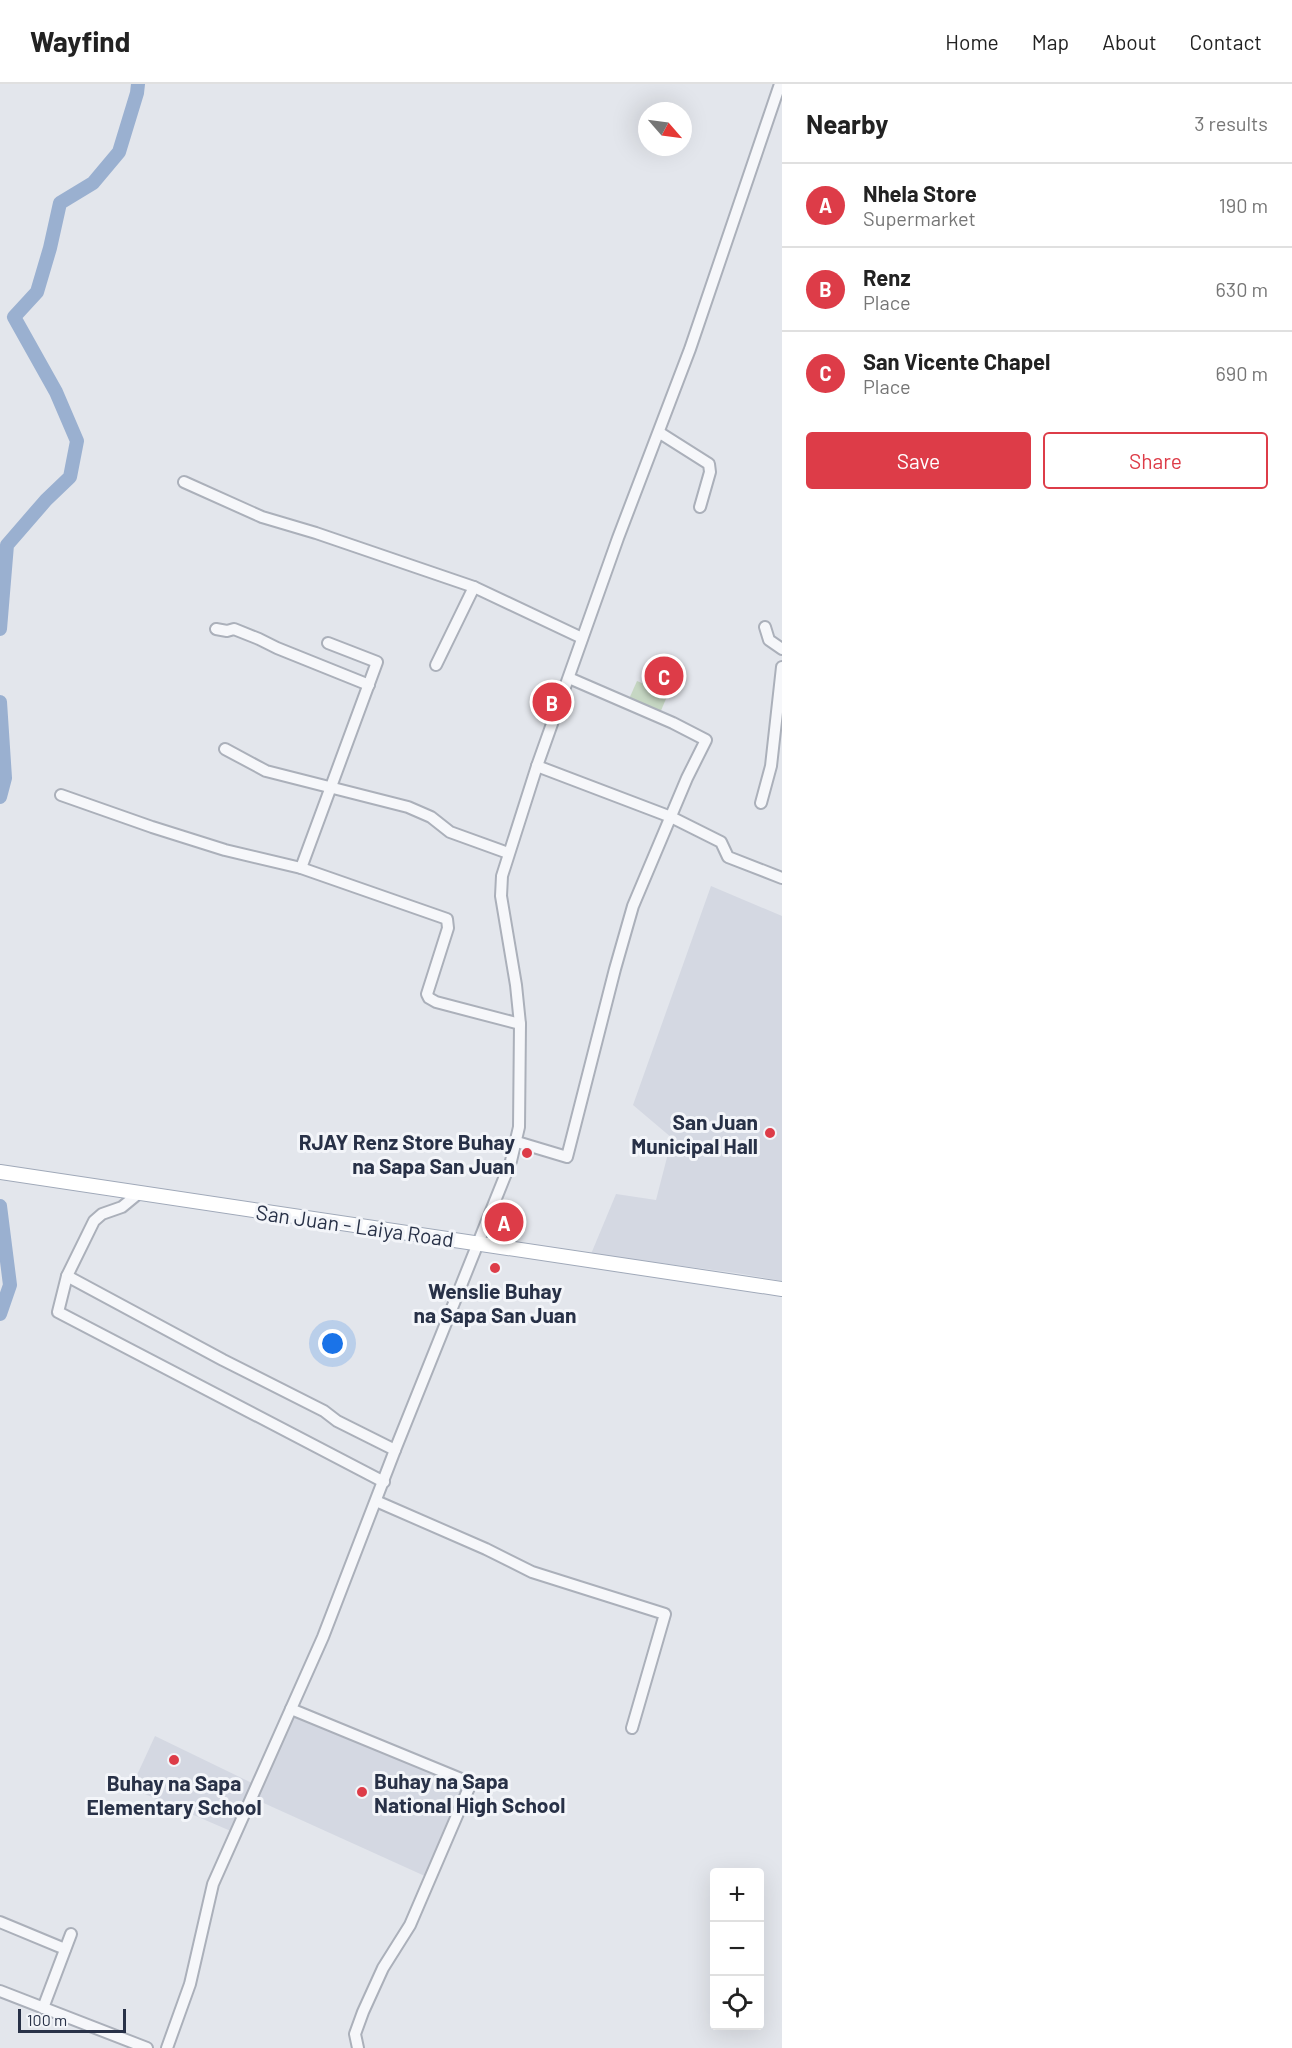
<!DOCTYPE html>
<html lang="en">
<head>
<meta charset="utf-8">
<style>
  body { margin:0; font-family:Barlow,sans-serif; background:#f6f6f6; color:#222 }
  .controls { position:absolute; right:18px; bottom:18px; display:grid; overflow:hidden; border-radius:6px; box-shadow:0 6px 24px #0002 }
  .controls button { width:54px; height:54px; display:grid; place-items:center; padding:0; border:0; border-bottom:2px solid #e0e0e0; background:#fff; color:#222; font:30px sans-serif }
  .compass { position:absolute; left:638px; top:18px; width:54px; height:54px; border-radius:50%; background:#fff; box-shadow:0 6px 24px #0002; rotate:118deg }
  .scale { position:absolute; left:18px; bottom:15px; width:108px; box-sizing:border-box; padding-left:6px; border:3px solid #283147; border-top:0; font-size:16px; line-height:21px; white-space:nowrap; color:#283147; -webkit-text-stroke:4px #f3f5f9; paint-order:stroke }
  .you { position:absolute; left:333px; top:1260px; width:21px; height:21px; margin:-15px; border:4px solid #fff; border-radius:50%; background:#1a73e8; box-shadow:0 0 0 9px #1a73e833 }
  .badge { display:grid; place-items:center; width:39px; height:39px; border-radius:50%; background:#dd3c48; color:#fff; font-size:20px; font-weight:700 }
  .pin { position:absolute; translate:-50% -50%; border:3px solid #fff; box-shadow:0 2px 6px #0006 }
  .list { margin:0; padding:0; list-style:none }
  h2 { display:flex; justify-content:space-between; align-items:center; height:78px; margin:0; padding:0 24px; font-size:26px }
  h2 small { font-size:20px; font-weight:400; color:#767676 }
  .list li { display:grid; grid-template-columns:39px 1fr auto; gap:18px; align-items:center; box-sizing:border-box; height:84px; padding:0 24px; border-top:2px solid #e0e0e0 }
  .list b { display:block; font-size:22px; white-space:nowrap }
  .list p { margin:0; font-size:20px; white-space:nowrap; color:#767676 }
  .list em { font-size:20px; font-style:normal; color:#767676 }
  .actions { display:flex; gap:12px; padding:18px 24px }
  .actions a { flex:1; padding:14px 0; border:2px solid #dd3c48; border-radius:6px; text-align:center; font-size:21px; color:#dd3c48 }
  .actions .main { background:#dd3c48; color:#fff }
  .icon { flex:none; width:33px; height:33px; fill:none; stroke:currentColor; stroke-width:2; stroke-linecap:round; stroke-linejoin:round }
  .map { position:relative; flex:none; width:782px; height:1964px; overflow:hidden }
  header { display:flex; align-items:center; gap:36px; box-sizing:border-box; height:84px; padding:0 30px; background:#fff; border-bottom:2px solid #e0e0e0 }
  header strong { font-size:28px }
  nav { display:flex; gap:33px; margin-inline-start:auto; font-size:21px }
  main { display:flex }
  aside { flex:1; background:#fff }
  .map>svg:first-child { display:block }
</style>
</head>
<body>
<header>
<strong>Wayfind</strong>
<nav><a>Home</a><a>Map</a><a>About</a><a>Contact</a></nav>
</header>
<main>
<div class="map">
<svg width="782" height="1964" viewBox="0 0 782 1964">
  <rect width="100%" height="100%" fill="#e3e6ec"/>
  <g fill="#d4d8e2">
    <path d="M711 802 782 832V1197L736 1189 591 1170 616 1110 656 1116 672 1054 633 1021Z"/>
    <path d="M295 1630 467 1701 427 1793 257 1716Z"/>
    <path d="M155 1652 254 1700 233 1748 131 1704Z"/>
  </g>
  <path fill="#c6d7c3" d="M637 597 668 610 660 629 629 615Z"/>
  <g fill="none" stroke-linecap="round" stroke-linejoin="round">
    <g stroke="#9ab0d0" stroke-width="14">
      <path d="M0 545 7 461 46 416 70 393 77 357 56 308 14 233 37 208 50 164 60 119 93 99 119 68 137 9 138 0"/>
      <path d="M0 618 5 694 0 713"/>
      <path d="M0 1122 10 1201 0 1230"/>
    </g>
    <g stroke="#abb0ba" stroke-width="14">
      <g id="minor">
        <path d="M660 349 709 380 710 388 700 423"/>
        <path d="M184 398 262 433 316 449 474 503 582 554"/>
        <path d="M765 543 769 556 782 565"/>
        <path d="M216 545 227 547 234 545 259 555 277 564 369 601"/>
        <path d="M436 581 474 503"/>
        <path d="M225 665 266 687 408 723 431 733 450 748 508 769"/>
        <path d="M537 682 671 733 721 758 728 773 782 794"/>
        <path d="M61 711 152 743 225 766 301 784 447 835 448 844 427 910 429 914 436 918 520 940"/>
        <path d="M761 719 771 682 782 583"/>
        <path d="M301 784 377 578 328 559"/>
        <path d="M517 1058 567 1073 615 885 633 822 687 694 706 656 673 639 569 594"/>
        <path d="M139 1109 122 1123 102 1130 94 1137 67 1192 58 1228 384 1398"/>
        <path d="M67 1192 223 1276 324 1327 337 1337 395 1366"/>
        <path d="M376 1417 486 1465 532 1488 665 1530 632 1644"/>
        <path d="M291 1625 471 1699 410 1841 383 1884 363 1928 355 1950 358 1964"/>
        <path d="M0 1838 65 1865"/>
        <path d="M0 1907 147 1964"/>
        <path d="M43 1924 71 1850"/>
        <path d="M167 1964 190 1900 213 1800 323 1553 395 1366 511 1077 519 1043 520 940 516 901 501 812 502 792 537 682 618 454 690 265 780 0"/>
      </g>
    </g>
    <g stroke="#a0a9b9" stroke-width="16">
      <path id="major" d="M0 1088 782 1205"/>
    </g>
    <use href="#minor" stroke="#f6f7fa" stroke-width="10"/>
    <use href="#major" stroke="#fff" stroke-width="14"/>
  </g>
  <g fill="#dd3c48" stroke="#f3f5f9" stroke-width="2">
    <circle cx="770" cy="1049" r="6"/>
    <circle cx="527" cy="1069" r="6"/>
    <circle cx="495" cy="1184" r="6"/>
    <circle cx="174" cy="1676" r="6"/>
    <circle cx="362" cy="1708" r="6"/>
  </g>
  <g text-anchor="middle" dominant-baseline="central" stroke-width="6" stroke-linejoin="round" paint-order="stroke">
    <g font-size="21" font-weight="bold" fill="#283147" stroke="#f3f5f9" text-anchor="end">
      <text x="758" y="1037">San Juan<tspan x="758" dy="24">Municipal Hall</tspan></text>
      <text x="515" y="1057">RJAY Renz Store Buhay<tspan x="515" dy="24">na Sapa San Juan</tspan></text>
      <text x="495" y="1206" text-anchor="middle">Wenslie Buhay<tspan x="495" dy="24">na Sapa San Juan</tspan></text>
      <text x="374" y="1696" text-anchor="start">Buhay na Sapa<tspan x="374" dy="24">National High School</tspan></text>
      <text x="174" y="1698" text-anchor="middle">Buhay na Sapa<tspan x="174" dy="24">Elementary School</tspan></text>
    </g>
    <g font-size="21" fill="#283147" stroke="#f3f5f9">
      <text transform="translate(355 1141) rotate(8)">San Juan - Laiya Road</text>
    </g>
  </g>
</svg>
<div class="controls">
<button>+</button>
<button>−</button>
<button><svg class="icon" aria-label="locate" viewBox="0 0 24 24"><circle cx="12" cy="12" r="6"/><path d="M12 2v4M12 18v4M2 12h4M18 12h4"/></svg></button>
</div>
<svg class="compass" viewBox="-18 -18 36 36"><path d="M0-13l5 13h-10z" fill="#e53935"/><path d="M0 13l5-13h-10z" fill="#767676"/></svg>
<div class="scale">100 m</div>
<div class="you"></div>
<div class="pin badge" style="left:504px;top:1138px">A</div>
<div class="pin badge" style="left:552px;top:618px">B</div>
<div class="pin badge" style="left:664px;top:592px">C</div>
</div>
<aside>
<h2>Nearby<small>3 results</small></h2>
<ul class="list">
<li><span class="badge">A</span><div><b>Nhela Store</b><p>Supermarket</p></div><em>190 m</em></li>
<li><span class="badge">B</span><div><b>Renz</b><p>Place</p></div><em>630 m</em></li>
<li><span class="badge">C</span><div><b>San Vicente Chapel</b><p>Place</p></div><em>690 m</em></li>
</ul>
<div class="actions"><a class="main">Save</a><a>Share</a></div>
</aside>
</main>
</body>
</html>
